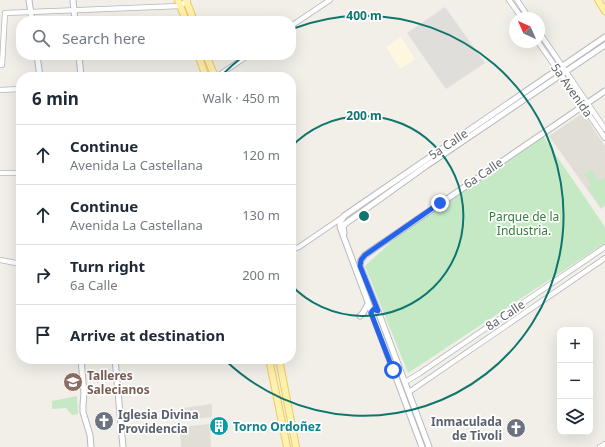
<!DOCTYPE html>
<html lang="en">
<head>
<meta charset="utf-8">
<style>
  body { margin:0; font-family:"Noto Sans",sans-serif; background:#f2f2f3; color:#1f2937 }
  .controls { position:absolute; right:12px; bottom:12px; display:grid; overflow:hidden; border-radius:8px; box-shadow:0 4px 16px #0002 }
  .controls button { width:36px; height:36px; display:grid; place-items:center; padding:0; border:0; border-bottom:1px solid #e0e1e3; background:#fff; color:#1f2937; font:20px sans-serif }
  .compass { position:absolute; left:509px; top:12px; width:36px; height:36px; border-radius:50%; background:#fff; box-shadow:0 4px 16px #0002; rotate:315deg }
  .stop { position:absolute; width:12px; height:12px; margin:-9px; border:3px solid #2563eb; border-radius:50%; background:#fff }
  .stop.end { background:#2563eb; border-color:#fff; box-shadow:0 1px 4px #0008 }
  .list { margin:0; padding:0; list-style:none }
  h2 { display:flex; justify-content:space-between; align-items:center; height:52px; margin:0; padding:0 16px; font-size:17px }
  h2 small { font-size:13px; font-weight:400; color:#747a83 }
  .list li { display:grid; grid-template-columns:26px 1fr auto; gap:12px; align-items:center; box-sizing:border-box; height:60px; padding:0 16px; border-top:1px solid #e0e1e3 }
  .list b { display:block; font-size:15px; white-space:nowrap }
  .list p { margin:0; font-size:13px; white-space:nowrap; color:#747a83 }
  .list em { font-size:13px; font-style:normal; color:#747a83 }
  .icon { flex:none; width:22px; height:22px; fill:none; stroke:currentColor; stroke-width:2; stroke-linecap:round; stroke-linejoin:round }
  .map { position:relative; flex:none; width:605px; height:447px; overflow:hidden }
  .search { position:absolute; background:#fff; box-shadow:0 4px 16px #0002; left:16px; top:16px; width:280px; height:44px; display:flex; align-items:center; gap:10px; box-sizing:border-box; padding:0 14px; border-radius:16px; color:#747a83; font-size:15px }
  .panel { position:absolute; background:#fff; box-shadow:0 4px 16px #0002; left:16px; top:72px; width:280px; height:292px; border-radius:16px }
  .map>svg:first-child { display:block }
</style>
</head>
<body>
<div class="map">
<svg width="605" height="447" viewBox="0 0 605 447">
  <rect width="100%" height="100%" fill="#f1efe8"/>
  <path fill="#fef7e0" d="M401 37 415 59 400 69 386 47Z"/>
  <path fill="#e0deda" d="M445 7 485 63 446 89 407 33Z"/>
  <g fill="#e1ded6">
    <path d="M583 113 605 146V206L601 209 549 136Z"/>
    <path d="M212 404V415L211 417 186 420 184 418 183 408Z"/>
    <path d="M210 424 211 447H181L180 427Z"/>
  </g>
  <g fill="#c5e8c5">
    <path d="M543 136 605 227V243L408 373 365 266 403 231Z"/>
    <path d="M591 170 599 181 605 177V205L601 207 588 188 592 185 585 174Z"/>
    <path d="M77 396 78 414 72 415 66 408 52 409V401Z"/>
  </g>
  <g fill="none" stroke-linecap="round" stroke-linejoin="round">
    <g stroke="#b5b8bc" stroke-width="6">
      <g id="tertiary">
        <path d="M509 0 522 18"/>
        <path d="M517 0 529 18"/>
        <path d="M291 26 330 0"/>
        <path d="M539 32 605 129"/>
        <path d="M538 42 583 106 605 138"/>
        <path d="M0 65H2L5 13 180 6 188 0"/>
        <path d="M216 77 249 55"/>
        <path d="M0 90 21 89"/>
        <path d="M0 173H21"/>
        <path d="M291 250 299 247 343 217"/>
        <path d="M0 260 21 264"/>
        <path d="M405 382 420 373 605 247"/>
        <path d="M409 392 605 258"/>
        <path d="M600 447 605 444"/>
      </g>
    </g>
    <g stroke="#b6babf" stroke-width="7">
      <g id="secondary">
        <path d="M29 0 32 21"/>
        <path d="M73 0 75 21"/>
        <path d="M37 55 40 77"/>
        <path d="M79 55 81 77"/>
        <path d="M344 233 343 227 345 224 426 166 605 45"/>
        <path d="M360 316 363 313 368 304"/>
        <path d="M81 359 84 393 83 405V412L90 435 91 447"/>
        <path d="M115 359 123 447"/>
        <path d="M422 447 340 227V222L344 216 605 37"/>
        <path d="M429 447 378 311 360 266 361 260 365 255 605 91"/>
      </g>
    </g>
    <g stroke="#f2c960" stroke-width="8">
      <g id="primary">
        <path d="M178 0 186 21"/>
        <path d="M186 0 194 21"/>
        <path d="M598 0 605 11"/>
        <path d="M198 55 206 77"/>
        <path d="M206 55 215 77"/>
        <path d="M269 359 287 447"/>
        <path d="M279 359 296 447"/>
      </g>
    </g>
    <use href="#tertiary" stroke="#fff" stroke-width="4.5"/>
    <use href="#secondary" stroke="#fff" stroke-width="5"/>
    <use href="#primary" stroke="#fff2af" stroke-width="6"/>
  </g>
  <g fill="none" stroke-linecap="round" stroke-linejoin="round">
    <path stroke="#2563eb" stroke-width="5" d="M393 370 371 313 372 311 374 309 378 311 360 266 361 260 365 255 440 203"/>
  </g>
  <g fill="none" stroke="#0f766e" stroke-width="2">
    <path d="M291 147A100 100 0 1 1 291 285"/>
    <path d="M221 76A200 200 0 0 1 245 55M292 29A200 200 0 1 1 225 360"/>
  </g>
  <defs>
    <g id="school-disc" transform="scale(1)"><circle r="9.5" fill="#8d6e63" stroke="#fff"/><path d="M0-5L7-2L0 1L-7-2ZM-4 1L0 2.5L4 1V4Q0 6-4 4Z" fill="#fff"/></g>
    <g id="church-disc" transform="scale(1)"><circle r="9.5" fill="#6b7280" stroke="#fff"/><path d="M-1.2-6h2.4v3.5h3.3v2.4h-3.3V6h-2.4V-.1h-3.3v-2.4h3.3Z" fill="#fff"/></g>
    <g id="building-disc" transform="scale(1)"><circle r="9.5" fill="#0f9aa8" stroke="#fff"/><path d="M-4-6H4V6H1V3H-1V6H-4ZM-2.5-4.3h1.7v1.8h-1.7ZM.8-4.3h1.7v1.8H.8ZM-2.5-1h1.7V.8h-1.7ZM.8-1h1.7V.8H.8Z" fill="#fff"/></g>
  </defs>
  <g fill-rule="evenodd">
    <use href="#school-disc" x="73" y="382"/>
    <use href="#church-disc" x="104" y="421"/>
    <use href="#building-disc" x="219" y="426"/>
    <use href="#church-disc" x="516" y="428"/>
  </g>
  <g text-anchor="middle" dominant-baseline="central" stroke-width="3.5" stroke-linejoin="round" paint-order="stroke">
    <g font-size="12" fill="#5f6368" stroke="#fff">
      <text transform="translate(572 90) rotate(55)">5a Avenida</text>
      <text transform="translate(448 144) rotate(-34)">5a Calle</text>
      <text transform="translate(483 173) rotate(-34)">6a Calle</text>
      <text transform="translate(505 315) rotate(-34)">8a Calle</text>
    </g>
    <g font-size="12" fill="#348238" stroke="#fff">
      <text x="524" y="216">Parque de la<tspan x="524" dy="14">Industria.</tspan></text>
    </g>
    <g font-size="12" font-weight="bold" fill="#785e54" stroke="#fff" text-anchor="start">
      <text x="87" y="375">Talleres<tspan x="87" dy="14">Salecianos</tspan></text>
    </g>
    <g font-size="12" font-weight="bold" fill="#5b616d" stroke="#fff" text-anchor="start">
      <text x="118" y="414">Iglesia Divina<tspan x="118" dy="14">Providencia</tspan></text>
      <text x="502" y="421" text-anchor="end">Inmaculada<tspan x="502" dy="14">de Tivoli</tspan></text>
    </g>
    <g font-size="12" font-weight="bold" fill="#0d838f" stroke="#fff" text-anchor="start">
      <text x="233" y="426">Torno Ordoñez</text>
    </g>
  </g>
  <circle cx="364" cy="216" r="6" fill="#0f766e" stroke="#fff" stroke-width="2"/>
  <g font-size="12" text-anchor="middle" font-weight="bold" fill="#0f766e" stroke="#fff" stroke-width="3.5" stroke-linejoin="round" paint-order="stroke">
    <text x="364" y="20">400 m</text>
    <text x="364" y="120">200 m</text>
  </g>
</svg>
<div class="controls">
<button>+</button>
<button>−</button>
<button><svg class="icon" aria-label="layers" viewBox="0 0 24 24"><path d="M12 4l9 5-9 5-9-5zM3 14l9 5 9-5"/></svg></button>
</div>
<svg class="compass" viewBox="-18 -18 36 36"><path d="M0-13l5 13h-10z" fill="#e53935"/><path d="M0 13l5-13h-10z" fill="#747a83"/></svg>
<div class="stop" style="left:393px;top:370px"></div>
<div class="stop end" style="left:440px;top:203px"></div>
<div class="search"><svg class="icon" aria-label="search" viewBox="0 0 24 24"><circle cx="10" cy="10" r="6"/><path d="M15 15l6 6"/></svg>Search here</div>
<section class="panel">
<h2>6 min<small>Walk · 450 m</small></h2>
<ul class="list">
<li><svg class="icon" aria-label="ahead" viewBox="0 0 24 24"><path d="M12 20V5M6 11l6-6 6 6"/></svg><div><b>Continue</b><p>Avenida La Castellana</p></div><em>120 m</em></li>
<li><svg class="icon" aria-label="ahead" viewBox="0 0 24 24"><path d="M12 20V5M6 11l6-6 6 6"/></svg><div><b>Continue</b><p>Avenida La Castellana</p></div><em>130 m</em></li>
<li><svg class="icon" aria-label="right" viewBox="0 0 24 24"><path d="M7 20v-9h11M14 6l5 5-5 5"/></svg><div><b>Turn right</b><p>6a Calle</p></div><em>200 m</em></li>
<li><svg class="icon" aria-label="arrive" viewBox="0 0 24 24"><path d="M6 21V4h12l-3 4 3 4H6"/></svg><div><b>Arrive at destination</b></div></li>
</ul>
</section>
</div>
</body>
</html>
